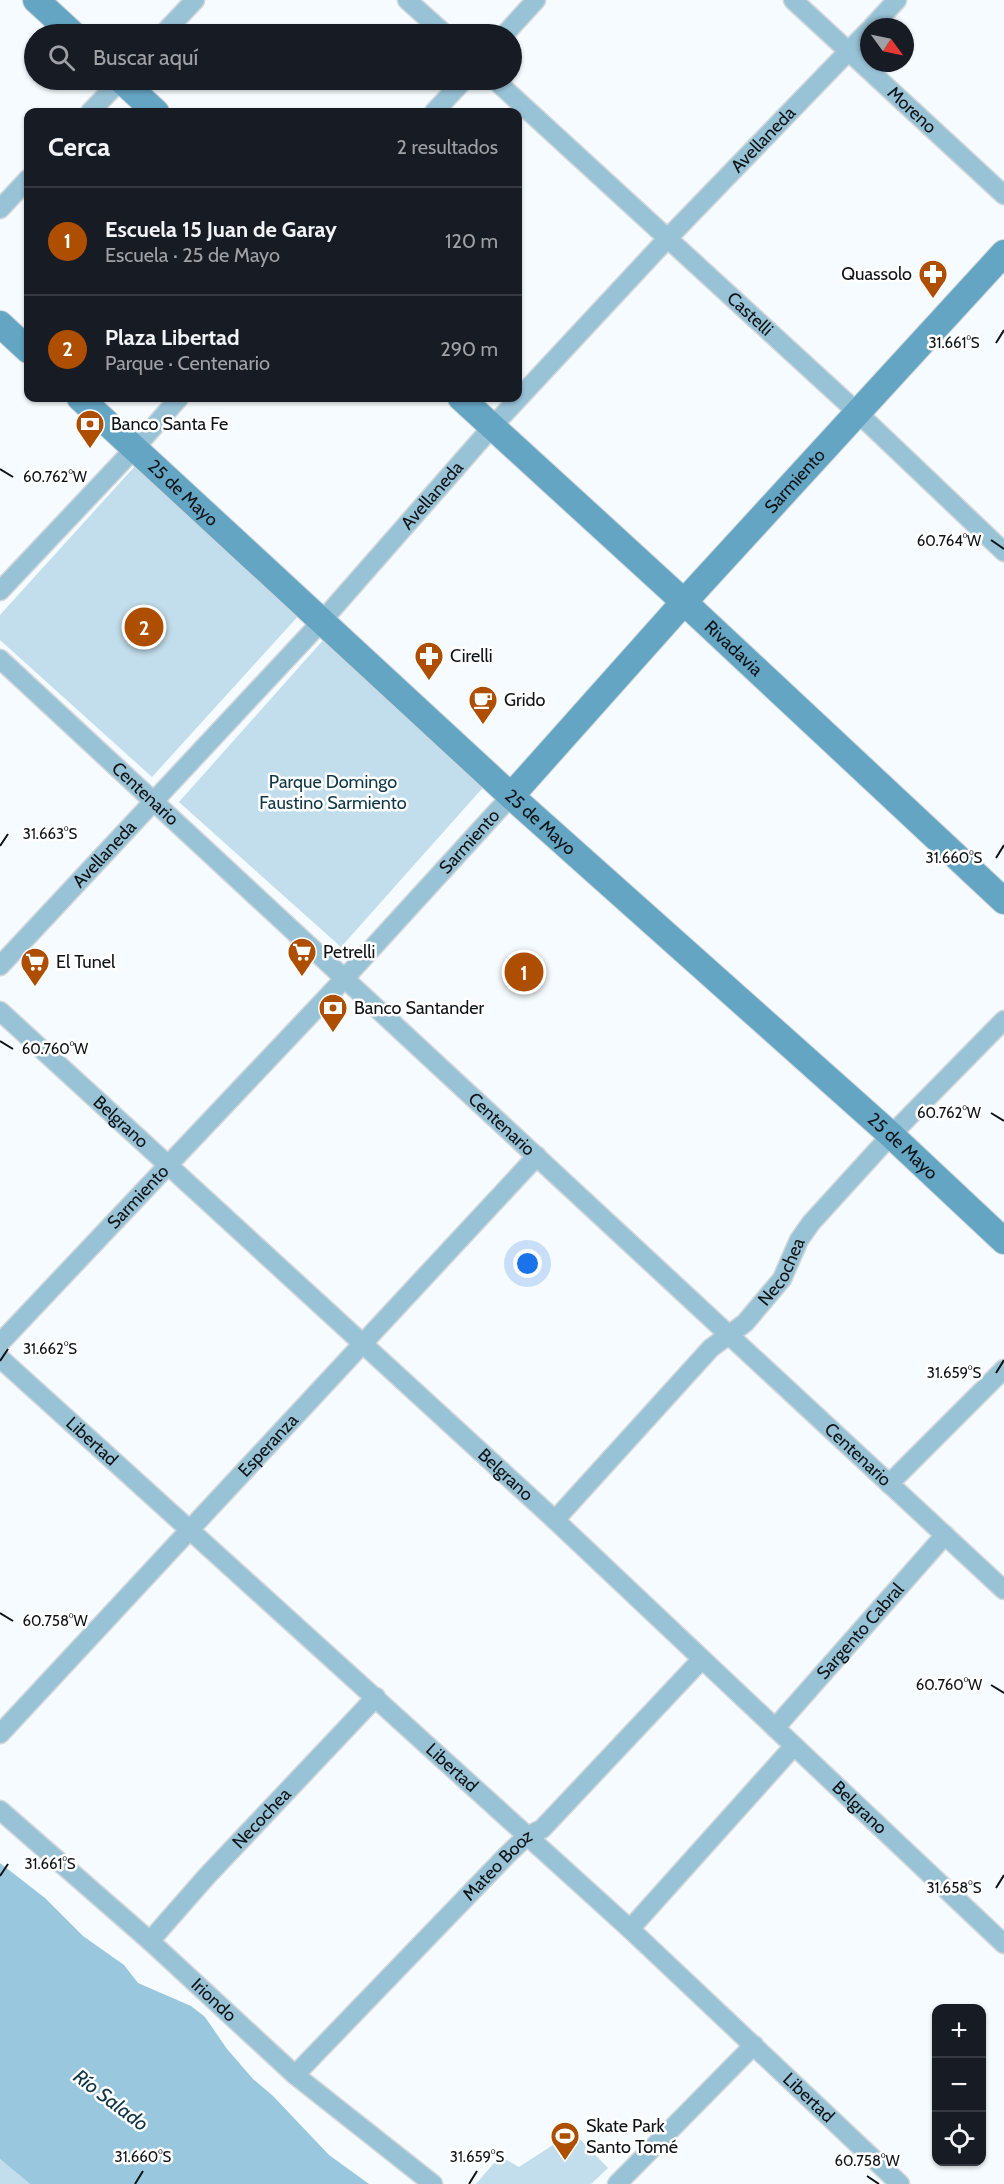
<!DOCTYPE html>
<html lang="es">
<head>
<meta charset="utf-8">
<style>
  body { margin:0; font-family:Cabin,sans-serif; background:#20242c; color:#f1f3f6 }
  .controls { position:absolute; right:18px; bottom:18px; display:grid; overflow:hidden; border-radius:12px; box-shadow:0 2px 4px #0004 }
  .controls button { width:54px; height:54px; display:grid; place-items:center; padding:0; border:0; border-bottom:2px solid #363941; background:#171b24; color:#f1f3f6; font:30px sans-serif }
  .compass { position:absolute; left:860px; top:18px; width:54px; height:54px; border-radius:50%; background:#171b24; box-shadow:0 2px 4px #0004; rotate:123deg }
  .you { position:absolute; left:528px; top:1264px; width:21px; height:21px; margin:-15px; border:4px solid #fff; border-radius:50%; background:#1a73e8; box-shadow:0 0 0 9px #1a73e833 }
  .badge { display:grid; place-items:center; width:39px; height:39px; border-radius:50%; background:#ae4e00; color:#fff; font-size:20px; font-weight:700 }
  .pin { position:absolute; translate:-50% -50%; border:3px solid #fff; box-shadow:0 2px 6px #0006 }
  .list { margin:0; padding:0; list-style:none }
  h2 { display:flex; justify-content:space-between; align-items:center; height:78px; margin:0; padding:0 24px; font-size:26px }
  h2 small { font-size:20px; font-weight:400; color:#9ea1a6 }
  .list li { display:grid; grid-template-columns:39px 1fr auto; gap:18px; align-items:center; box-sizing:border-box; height:108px; padding:0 24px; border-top:2px solid #363941 }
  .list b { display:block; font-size:22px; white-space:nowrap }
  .list p { margin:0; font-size:20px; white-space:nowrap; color:#9ea1a6 }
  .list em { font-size:20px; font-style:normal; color:#9ea1a6 }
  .icon { flex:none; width:33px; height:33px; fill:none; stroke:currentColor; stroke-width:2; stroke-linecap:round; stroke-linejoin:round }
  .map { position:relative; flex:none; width:1004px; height:2184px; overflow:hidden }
  .search { position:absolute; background:#171b24; box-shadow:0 2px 4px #0004; left:24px; top:24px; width:498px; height:66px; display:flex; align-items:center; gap:15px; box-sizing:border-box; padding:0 21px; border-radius:33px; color:#9ea1a6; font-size:22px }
  .panel { position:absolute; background:#171b24; box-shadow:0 2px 4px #0004; left:24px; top:108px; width:498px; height:294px; border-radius:12px }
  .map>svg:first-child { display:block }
</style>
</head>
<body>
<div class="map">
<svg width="1004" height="2184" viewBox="0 0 1004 2184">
  <rect width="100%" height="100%" fill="#f5fbfe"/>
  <g fill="#c2ddeb">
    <path d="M136 465 300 614 152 777 0 640V615Z"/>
    <path d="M325 638 487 783 341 947 179 802Z"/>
    <path d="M573 2132 608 2168 591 2184H476L500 2156 519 2167Z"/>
    <path d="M0 2159 30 2184H0Z"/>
  </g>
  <path fill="#99c7dd" d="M0 1863 45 1898 83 1936 124 1965 138 1983 191 2006 205 2017 227 2049 253 2079 273 2096 329 2155 369 2184H30L0 2159Z"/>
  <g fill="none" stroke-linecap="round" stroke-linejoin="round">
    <g stroke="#d0d6d9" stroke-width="21">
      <g id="street">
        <path d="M407 0 445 34"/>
        <path id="s1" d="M793 0 1004 195"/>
        <path d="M872 27 897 0"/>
        <path d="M163 34 195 0"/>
        <path d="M505 34 536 0"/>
        <path id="s2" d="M495 80 858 413 1004 552"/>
        <path d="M90 112 121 80"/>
        <path d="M434 112 464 80"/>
        <path d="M0 209 28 179"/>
        <path d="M0 591 135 448 179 398"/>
        <path id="s3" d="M0 659 1004 1590"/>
        <path id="s4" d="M0 966 322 621 492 427 667 239 869 30"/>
        <path id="s5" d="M0 1011 555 1520 1004 1944"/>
        <path id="s6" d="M0 1343 345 978 511 796"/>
        <path id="s7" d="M0 1358 630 1929 900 2184"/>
        <path d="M889 1484 1004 1369"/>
        <path id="s8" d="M555 1520 711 1348 745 1323 782 1279 799 1240 811 1223 891 1135 1004 1020"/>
        <path id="s9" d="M775 1728 945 1535"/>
        <path id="s10" d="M0 1734 537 1156"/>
        <path id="s11" d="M0 1810 150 1941 295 2075 433 2184"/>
        <path d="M630 1929 794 1746"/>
        <path id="s12" d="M150 1941 207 1876 376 1697"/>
        <path id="s13" d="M295 2075 507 1855 527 1836 542 1829 702 1659"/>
        <path d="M617 2184 754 2045"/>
      </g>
    </g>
    <g stroke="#d0d6d9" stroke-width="28">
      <g id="secondary">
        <path d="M36 0 73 34"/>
        <path d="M121 80 156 112"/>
        <path d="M0 324 28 350"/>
        <path id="s14" d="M80 398 511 796 891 1135 1004 1241"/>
        <path id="s15" d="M461 398 684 602 1004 901"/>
        <path id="s16" d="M511 796 684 602 1004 253"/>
      </g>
    </g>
    <use href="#street" stroke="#98c2d6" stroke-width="18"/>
    <use href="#secondary" stroke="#64a5c3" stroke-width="26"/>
  </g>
  <path fill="none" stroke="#0e1316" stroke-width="2" d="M996 343 1004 330M0 469 13 477M991 540 1004 549M0 846 8 834M996 858 1004 845M0 1041 13 1049M991 1113 1004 1121M0 1361 8 1349M996 1373 1004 1360M0 1613 13 1621M991 1685 1004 1693M0 1876 8 1864M996 1888 1004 1875M867 2176 879 2184M135 2184 143 2171M469 2184 477 2171"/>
  <defs>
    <g id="pharmacy-pin" transform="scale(1.5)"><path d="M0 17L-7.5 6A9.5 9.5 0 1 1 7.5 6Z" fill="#ae4e00" stroke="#fff"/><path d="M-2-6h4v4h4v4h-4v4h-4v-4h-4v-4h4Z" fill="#fff"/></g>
    <g id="bank-pin" transform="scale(1.5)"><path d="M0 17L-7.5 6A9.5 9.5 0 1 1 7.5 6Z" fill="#ae4e00" stroke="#fff"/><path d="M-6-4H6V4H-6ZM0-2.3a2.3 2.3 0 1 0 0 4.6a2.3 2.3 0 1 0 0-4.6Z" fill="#fff"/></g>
    <g id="cafe-pin" transform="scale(1.5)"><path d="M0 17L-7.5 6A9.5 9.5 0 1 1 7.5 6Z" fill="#ae4e00" stroke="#fff"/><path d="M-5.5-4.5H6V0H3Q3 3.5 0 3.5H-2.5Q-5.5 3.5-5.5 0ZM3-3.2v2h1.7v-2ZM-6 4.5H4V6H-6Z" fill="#fff"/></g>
    <g id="supermarket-pin" transform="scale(1.5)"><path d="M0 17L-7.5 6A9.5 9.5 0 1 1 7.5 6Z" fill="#ae4e00" stroke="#fff"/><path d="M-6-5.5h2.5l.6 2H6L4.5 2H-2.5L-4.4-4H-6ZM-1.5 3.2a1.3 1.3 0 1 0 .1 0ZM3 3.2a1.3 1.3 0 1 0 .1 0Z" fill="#fff"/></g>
    <g id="stadium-pin" transform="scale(1.5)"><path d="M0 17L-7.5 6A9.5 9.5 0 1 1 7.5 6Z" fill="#ae4e00" stroke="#fff"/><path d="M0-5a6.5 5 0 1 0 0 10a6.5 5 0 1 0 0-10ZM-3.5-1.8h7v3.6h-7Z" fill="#fff"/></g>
  </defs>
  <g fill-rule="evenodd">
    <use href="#pharmacy-pin" x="933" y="274"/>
    <use href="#bank-pin" x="90" y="424"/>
    <use href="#pharmacy-pin" x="429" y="656"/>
    <use href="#cafe-pin" x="483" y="700"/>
    <use href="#supermarket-pin" x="302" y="952"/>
    <use href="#supermarket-pin" x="35" y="962"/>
    <use href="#bank-pin" x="333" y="1008"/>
    <use href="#stadium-pin" x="565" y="2136"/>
  </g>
  <g text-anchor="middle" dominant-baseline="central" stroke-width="5" stroke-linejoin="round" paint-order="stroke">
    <g font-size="18" fill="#0e1316" stroke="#fff">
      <text stroke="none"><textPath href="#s1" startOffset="162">Moreno</textPath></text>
      <text stroke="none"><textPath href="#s4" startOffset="1125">Avellaneda</textPath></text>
      <text stroke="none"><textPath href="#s2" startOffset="346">Castelli</textPath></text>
      <text stroke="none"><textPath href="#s16" startOffset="424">Sarmiento</textPath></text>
      <text stroke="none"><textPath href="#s14" startOffset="140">25 de Mayo</textPath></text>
      <text stroke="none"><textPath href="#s4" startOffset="639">Avellaneda</textPath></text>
      <text stroke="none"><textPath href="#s15" startOffset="370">Rivadavia</textPath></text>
      <text stroke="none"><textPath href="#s3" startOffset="198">Centenario</textPath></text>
      <text stroke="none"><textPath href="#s14" startOffset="626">25 de Mayo</textPath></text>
      <text stroke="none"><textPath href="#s6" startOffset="687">Sarmiento</textPath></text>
      <text stroke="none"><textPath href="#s4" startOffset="153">Avellaneda</textPath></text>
      <text stroke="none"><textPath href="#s5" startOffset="164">Belgrano</textPath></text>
      <text stroke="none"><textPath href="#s3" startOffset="684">Centenario</textPath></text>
      <text stroke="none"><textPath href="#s14" startOffset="1112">25 de Mayo</textPath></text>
      <text stroke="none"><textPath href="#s6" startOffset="201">Sarmiento</textPath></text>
      <text stroke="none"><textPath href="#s8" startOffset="338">Necochea</textPath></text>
      <text stroke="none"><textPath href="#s7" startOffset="124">Libertad</textPath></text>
      <text stroke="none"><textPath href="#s10" startOffset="394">Esperanza</textPath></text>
      <text stroke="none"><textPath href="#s3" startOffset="1170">Centenario</textPath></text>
      <text stroke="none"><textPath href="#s5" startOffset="686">Belgrano</textPath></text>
      <text stroke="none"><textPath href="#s9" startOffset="129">Sargento Cabral</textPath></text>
      <text stroke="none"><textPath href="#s7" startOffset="610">Libertad</textPath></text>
      <text stroke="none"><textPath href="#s5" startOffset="1172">Belgrano</textPath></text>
      <text stroke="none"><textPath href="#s12" startOffset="166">Necochea</textPath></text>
      <text stroke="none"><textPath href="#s13" startOffset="292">Mateo Booz</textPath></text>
      <text stroke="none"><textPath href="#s11" startOffset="286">Iriondo</textPath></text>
      <text stroke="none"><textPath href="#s7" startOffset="1096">Libertad</textPath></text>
    </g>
    <g font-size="18" fill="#0e1316" stroke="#fff" text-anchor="start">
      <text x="912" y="274" text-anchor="end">Quassolo</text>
      <text x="111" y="424">Banco Santa Fe</text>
      <text x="450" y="656">Cirelli</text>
      <text x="504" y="700">Grido</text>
      <text x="323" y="952">Petrelli</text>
      <text x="56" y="962">El Tunel</text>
      <text x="354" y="1008">Banco Santander</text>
      <text x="586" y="2126">Skate Park<tspan x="586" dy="21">Santo Tomé</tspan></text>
    </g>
    <g font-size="18" fill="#0e3647" stroke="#fff">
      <text x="333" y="782">Parque Domingo<tspan x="333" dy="21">Faustino Sarmiento</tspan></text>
    </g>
    <g font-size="20" font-style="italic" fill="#0c3445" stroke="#fff">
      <text transform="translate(111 2100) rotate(37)">Río Salado</text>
    </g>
  </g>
  <g font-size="15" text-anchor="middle" fill="#0e1316" stroke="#fff" stroke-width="5" stroke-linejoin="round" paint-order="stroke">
    <text x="954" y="348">31.661°S</text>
    <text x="55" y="482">60.762°W</text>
    <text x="949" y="546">60.764°W</text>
    <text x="50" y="839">31.663°S</text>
    <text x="954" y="863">31.660°S</text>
    <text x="55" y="1054">60.760°W</text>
    <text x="949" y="1118">60.762°W</text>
    <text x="50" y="1354">31.662°S</text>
    <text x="954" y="1378">31.659°S</text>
    <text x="55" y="1626">60.758°W</text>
    <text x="949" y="1690">60.760°W</text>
    <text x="50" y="1869">31.661°S</text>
    <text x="954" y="1893">31.658°S</text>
    <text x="143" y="2162">31.660°S</text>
    <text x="477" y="2162">31.659°S</text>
    <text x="867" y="2166">60.758°W</text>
  </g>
</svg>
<div class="controls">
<button>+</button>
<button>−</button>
<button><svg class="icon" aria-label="locate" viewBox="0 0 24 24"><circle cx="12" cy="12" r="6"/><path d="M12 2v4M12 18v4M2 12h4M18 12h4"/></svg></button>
</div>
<svg class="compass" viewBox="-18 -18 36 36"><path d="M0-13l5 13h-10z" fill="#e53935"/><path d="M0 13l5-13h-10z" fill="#9ea1a6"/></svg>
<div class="you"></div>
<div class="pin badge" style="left:524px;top:972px">1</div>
<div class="pin badge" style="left:144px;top:627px">2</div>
<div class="search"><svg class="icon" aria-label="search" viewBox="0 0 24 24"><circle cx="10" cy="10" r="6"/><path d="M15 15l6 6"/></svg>Buscar aquí</div>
<section class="panel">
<h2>Cerca<small>2 resultados</small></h2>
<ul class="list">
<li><span class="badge">1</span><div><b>Escuela 15 Juan de Garay</b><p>Escuela · 25 de Mayo</p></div><em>120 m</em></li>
<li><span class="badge">2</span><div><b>Plaza Libertad</b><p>Parque · Centenario</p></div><em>290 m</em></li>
</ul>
</section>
</div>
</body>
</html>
